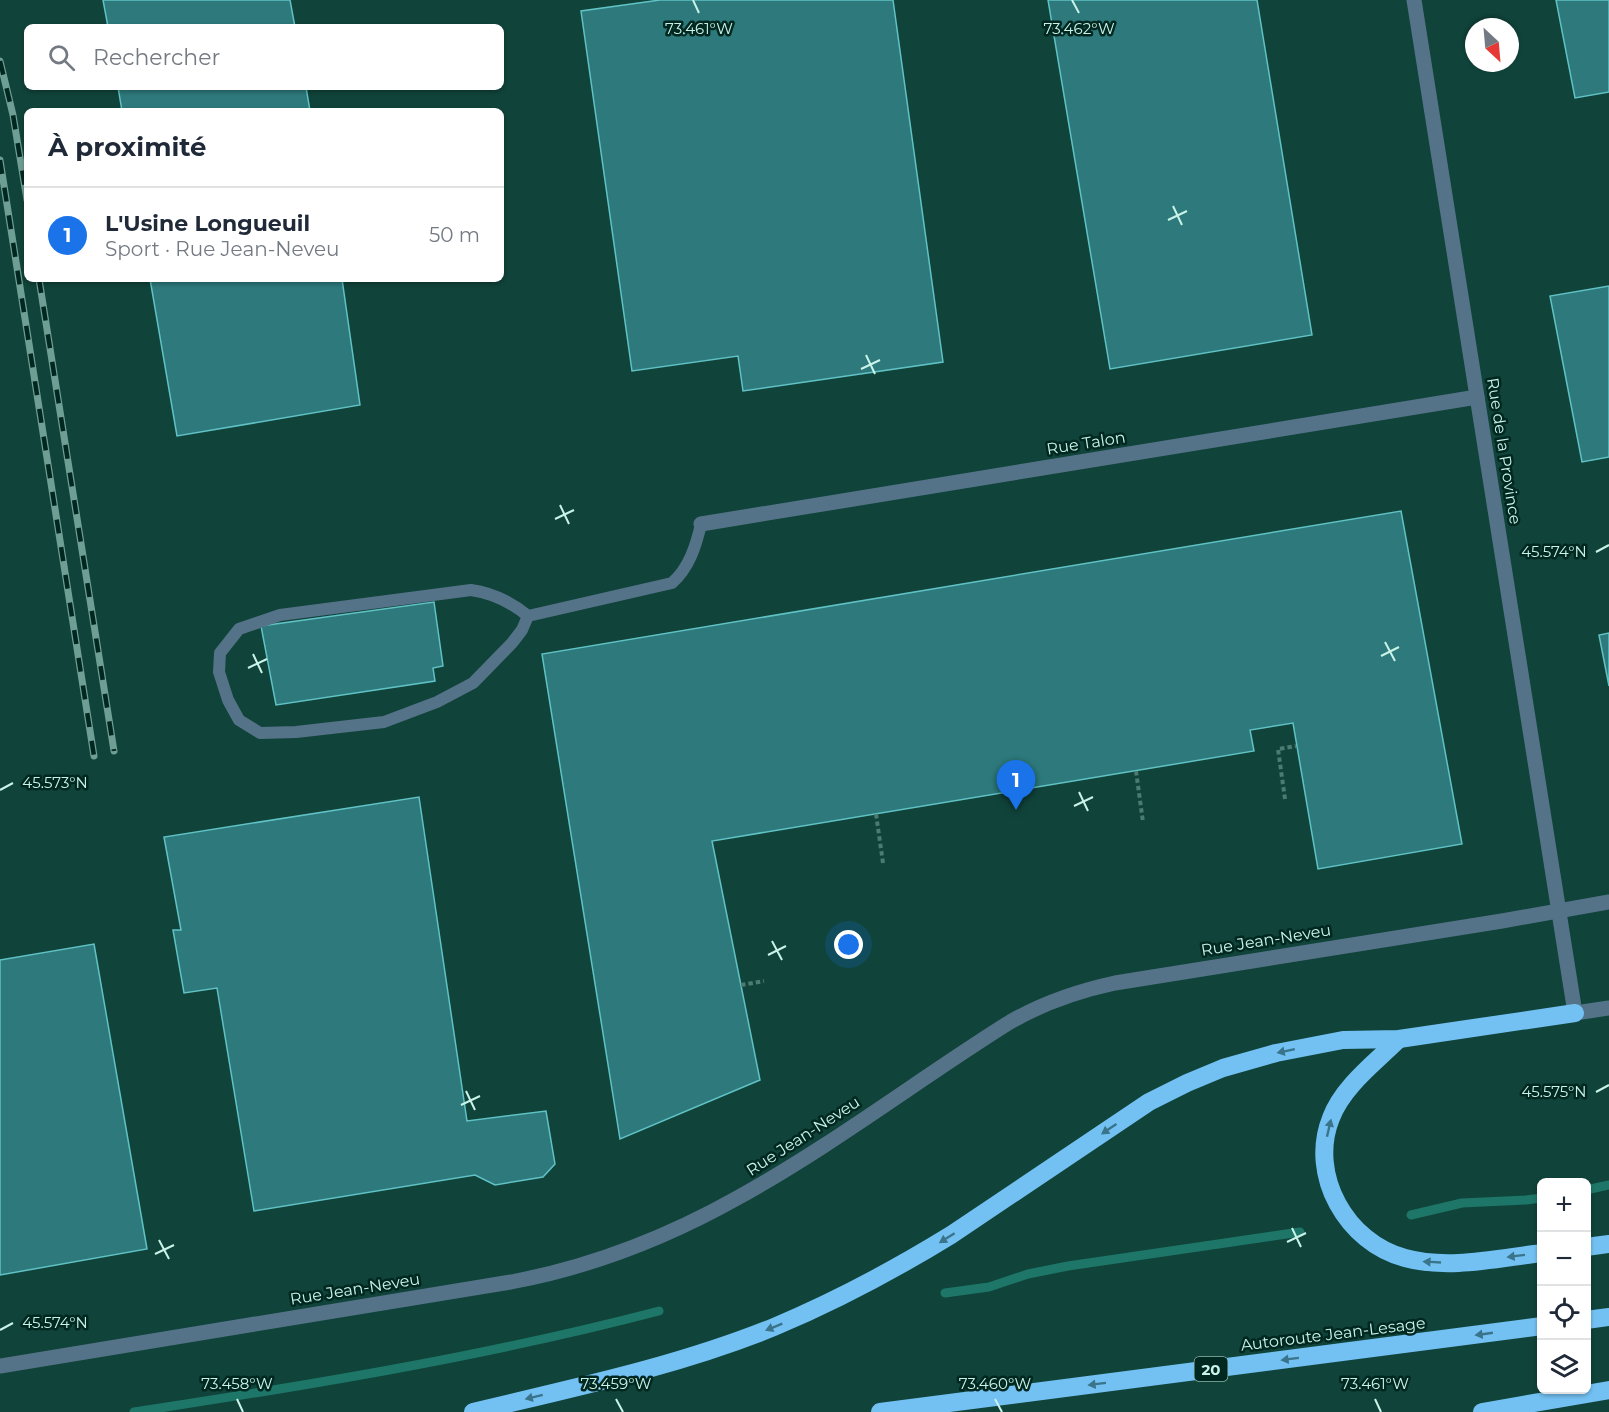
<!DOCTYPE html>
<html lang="fr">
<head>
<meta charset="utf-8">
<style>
  body { margin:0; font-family:Montserrat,sans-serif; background:#f6f6f7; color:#1f2937 }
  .controls { position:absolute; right:18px; bottom:18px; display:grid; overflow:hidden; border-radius:9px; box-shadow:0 2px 4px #0004 }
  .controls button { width:54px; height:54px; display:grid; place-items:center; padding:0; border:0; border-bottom:2px solid #e0e1e3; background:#fff; color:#1f2937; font:30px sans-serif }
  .compass { position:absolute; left:1465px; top:18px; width:54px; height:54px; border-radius:50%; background:#fff; box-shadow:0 2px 4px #0004; rotate:154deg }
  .you { position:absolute; left:849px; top:945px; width:21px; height:21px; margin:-15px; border:4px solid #fff; border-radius:50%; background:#1a73e8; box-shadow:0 0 0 9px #1a73e833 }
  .badge { display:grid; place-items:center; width:39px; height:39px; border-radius:50%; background:#1a73e8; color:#fff; font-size:20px; font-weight:700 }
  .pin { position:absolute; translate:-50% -50px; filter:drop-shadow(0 2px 3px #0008) }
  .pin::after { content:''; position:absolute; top:32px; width:21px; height:18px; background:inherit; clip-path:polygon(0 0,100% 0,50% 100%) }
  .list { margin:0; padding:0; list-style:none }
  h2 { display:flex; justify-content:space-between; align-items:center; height:78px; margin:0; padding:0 24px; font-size:26px }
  h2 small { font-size:20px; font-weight:400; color:#747a83 }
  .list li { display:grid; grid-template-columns:39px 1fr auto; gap:18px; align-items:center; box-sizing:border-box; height:96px; padding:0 24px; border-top:2px solid #e0e1e3 }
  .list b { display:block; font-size:22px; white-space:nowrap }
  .list p { margin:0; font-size:20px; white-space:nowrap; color:#747a83 }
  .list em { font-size:20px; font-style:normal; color:#747a83 }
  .icon { flex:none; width:33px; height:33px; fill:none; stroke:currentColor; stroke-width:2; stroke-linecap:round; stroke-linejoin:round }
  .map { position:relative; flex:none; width:1609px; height:1412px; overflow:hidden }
  .search { position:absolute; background:#fff; box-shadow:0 2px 4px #0004; left:24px; top:24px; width:480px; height:66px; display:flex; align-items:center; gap:15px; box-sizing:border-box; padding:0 21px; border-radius:9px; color:#747a83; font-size:22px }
  .panel { position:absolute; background:#fff; box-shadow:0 2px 4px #0004; left:24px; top:108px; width:480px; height:174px; border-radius:9px }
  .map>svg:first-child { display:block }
</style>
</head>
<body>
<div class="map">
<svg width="1609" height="1412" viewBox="0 0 1609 1412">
  <rect width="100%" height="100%" fill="#10433a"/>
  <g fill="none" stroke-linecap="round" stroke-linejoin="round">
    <g stroke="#1d7667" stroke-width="9">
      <path d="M1586 1190 1609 1185"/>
      <path d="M1411 1215 1462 1203 1526 1200 1542 1198"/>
      <path d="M945 1293 989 1287 1028 1274 1068 1266 1300 1232"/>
      <path d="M134 1412C311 1385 487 1356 659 1311"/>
    </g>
  </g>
  <g fill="#2d797b" stroke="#60c2c5" stroke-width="1.5">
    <path d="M103 0H290L295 27H108Z"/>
    <path d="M660 0H893L943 362 743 391 738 356 632 371 581 11Z"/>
    <path d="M1048 0H1257L1312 335 1110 369Z"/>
    <path d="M1556 0H1609V92L1575 98Z"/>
    <path d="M118 87H306L310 111H122Z"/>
    <path d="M150 279H342L360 405 177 436Z"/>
    <path d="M1609 286V457L1582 462 1550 296Z"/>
    <path d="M1401 511 1462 844 1318 869 1293 723 1250 730 1254 751 712 841 760 1080 620 1139 542 654Z"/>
    <path d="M434 602 443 666 433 668 435 681 276 705 261 626Z"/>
    <path d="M1609 633V686L1599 635Z"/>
    <path d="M419 797 467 1121 546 1111 555 1164 543 1177 495 1185 475 1175 254 1211 217 988 184 993 173 930H181L164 837Z"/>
    <path d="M94 944 147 1249 0 1275V960Z"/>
  </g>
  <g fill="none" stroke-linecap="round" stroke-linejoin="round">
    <g stroke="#4b7b71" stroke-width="4" stroke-dasharray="4.5 3" stroke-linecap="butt">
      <path d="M1136 771 1143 822"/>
      <path d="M1285 799 1278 749 1296 746"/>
      <path d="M876 814 883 863"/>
      <path d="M741 985 764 981"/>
    </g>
    <path stroke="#557388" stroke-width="12" d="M528 616C511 602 493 593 471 590L280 615 239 629 220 653 219 672 228 700 239 720 260 733 296 732 384 722 437 702 473 683 512 643 522 630 528 616 672 583C689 568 696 546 701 524"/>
    <g stroke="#557388" stroke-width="15">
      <path d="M1414 0 1575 1013"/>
      <path d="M701 524 1477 397"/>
      <path d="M0 1366 511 1282C591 1267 668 1237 739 1197 833 1145 919 1079 1010 1022 1043 1003 1078 991 1115 983L1502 921 1609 902"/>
    </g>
    <path stroke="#557388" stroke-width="15" d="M1575 1013 1609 1008"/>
    <g stroke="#73c1f3" stroke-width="18">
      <path d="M1399 1039C1376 1062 1343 1086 1331 1118 1308 1175 1347 1243 1405 1258 1449 1270 1498 1258 1542 1253"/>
      <path d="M1586 1247 1609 1244"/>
      <path d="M1586 1320 1609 1317"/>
      <path d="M473 1412C573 1388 678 1366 774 1327 836 1301 894 1270 951 1235L1149 1102 1187 1083 1223 1068 1276 1053 1343 1040 1399 1039 1575 1013"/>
      <path d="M880 1412 1542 1326"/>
      <path d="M1482 1412 1609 1390"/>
    </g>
    <g stroke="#6f9e94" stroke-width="7">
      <g id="rail">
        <path d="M0 61 13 115 27 200"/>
        <path d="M0 160 94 756"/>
        <path d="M39 279 114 751"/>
      </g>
    </g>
    <use href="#rail" stroke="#002821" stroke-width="4.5" stroke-dasharray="14" stroke-linecap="butt"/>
  </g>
  <defs><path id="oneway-solid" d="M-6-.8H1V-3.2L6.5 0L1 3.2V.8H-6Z" transform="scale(1.5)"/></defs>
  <g fill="#3a748a">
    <use href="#oneway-solid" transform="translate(1286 1051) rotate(168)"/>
    <use href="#oneway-solid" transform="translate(1329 1128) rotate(-77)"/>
    <use href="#oneway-solid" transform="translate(1109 1129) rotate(146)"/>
    <use href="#oneway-solid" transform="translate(947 1238) rotate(148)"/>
    <use href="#oneway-solid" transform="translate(1516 1256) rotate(173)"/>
    <use href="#oneway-solid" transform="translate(1432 1262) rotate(-177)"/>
    <use href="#oneway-solid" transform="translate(774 1327) rotate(158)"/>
    <use href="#oneway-solid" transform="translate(1484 1334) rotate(172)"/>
    <use href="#oneway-solid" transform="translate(1290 1359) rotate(173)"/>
    <use href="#oneway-solid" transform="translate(1097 1384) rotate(173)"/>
    <use href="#oneway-solid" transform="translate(534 1397) rotate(166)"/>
  </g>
  <path fill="none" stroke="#c9f3e8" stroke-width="2" d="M693 0 699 13M1072 0 1079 13M1173 206 1182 225M1168 220 1187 211M866 355 875 374M861 369 880 360M560 505 569 524M555 519 574 510M1596 552 1609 545M1385 642 1395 661M253 654 262 673M1381 656 1399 647M248 668 267 659M0 790 13 783M1079 792 1088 811M1074 806 1093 797M772 941 782 960M768 955 786 946M466 1091 475 1110M1596 1092 1609 1085M461 1105 480 1096M1292 1228 1301 1247M159 1240 169 1259M1287 1242 1306 1233M155 1254 174 1245M0 1330 13 1323M237 1399 243 1412M616 1399 623 1412M995 1399 1002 1412M1375 1399 1381 1412"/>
  <g text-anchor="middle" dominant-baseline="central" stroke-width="5" stroke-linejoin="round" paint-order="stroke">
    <rect fill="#002821" stroke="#8db6ac" stroke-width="1.5" x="1194.5" y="1357" width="33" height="24" rx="4.5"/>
    <g font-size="15" font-weight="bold" fill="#c9f3e8">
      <text x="1211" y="1369">20</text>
    </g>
    <g font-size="16" fill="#c9f3e8" stroke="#002821">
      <text transform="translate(1086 443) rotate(-9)">Rue Talon</text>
      <text transform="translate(1504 451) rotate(81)">Rue de la Province</text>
      <text transform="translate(1266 940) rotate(-9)">Rue Jean-Neveu</text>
      <text transform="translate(803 1136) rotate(-33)">Rue Jean-Neveu</text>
      <text transform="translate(355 1289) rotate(-9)">Rue Jean-Neveu</text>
      <text transform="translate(1333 1334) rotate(-7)">Autoroute Jean-Lesage</text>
    </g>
  </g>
  <g font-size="15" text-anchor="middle" fill="#c9f3e8" stroke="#002821" stroke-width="5" stroke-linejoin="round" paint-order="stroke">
    <text x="699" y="34">73.461°W</text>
    <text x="1079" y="34">73.462°W</text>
    <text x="1554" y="557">45.574°N</text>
    <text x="55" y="788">45.573°N</text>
    <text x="1554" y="1097">45.575°N</text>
    <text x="55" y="1328">45.574°N</text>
    <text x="237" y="1389">73.458°W</text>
    <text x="616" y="1389">73.459°W</text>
    <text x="995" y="1389">73.460°W</text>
    <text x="1375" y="1389">73.461°W</text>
  </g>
</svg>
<div class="controls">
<button>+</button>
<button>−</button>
<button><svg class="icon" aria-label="locate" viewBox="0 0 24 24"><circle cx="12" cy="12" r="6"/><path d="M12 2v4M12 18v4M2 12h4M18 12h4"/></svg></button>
<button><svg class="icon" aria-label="layers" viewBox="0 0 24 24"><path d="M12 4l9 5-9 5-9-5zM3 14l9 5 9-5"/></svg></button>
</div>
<svg class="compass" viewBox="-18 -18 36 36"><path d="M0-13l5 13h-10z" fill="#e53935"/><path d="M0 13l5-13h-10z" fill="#747a83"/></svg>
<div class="you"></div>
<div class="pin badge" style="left:1016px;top:810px">1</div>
<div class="search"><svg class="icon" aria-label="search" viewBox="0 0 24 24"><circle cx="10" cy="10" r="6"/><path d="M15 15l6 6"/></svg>Rechercher</div>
<section class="panel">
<h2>À proximité<small></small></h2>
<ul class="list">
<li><span class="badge">1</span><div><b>L'Usine Longueuil</b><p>Sport · Rue Jean-Neveu</p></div><em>50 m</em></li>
</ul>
</section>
</div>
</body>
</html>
